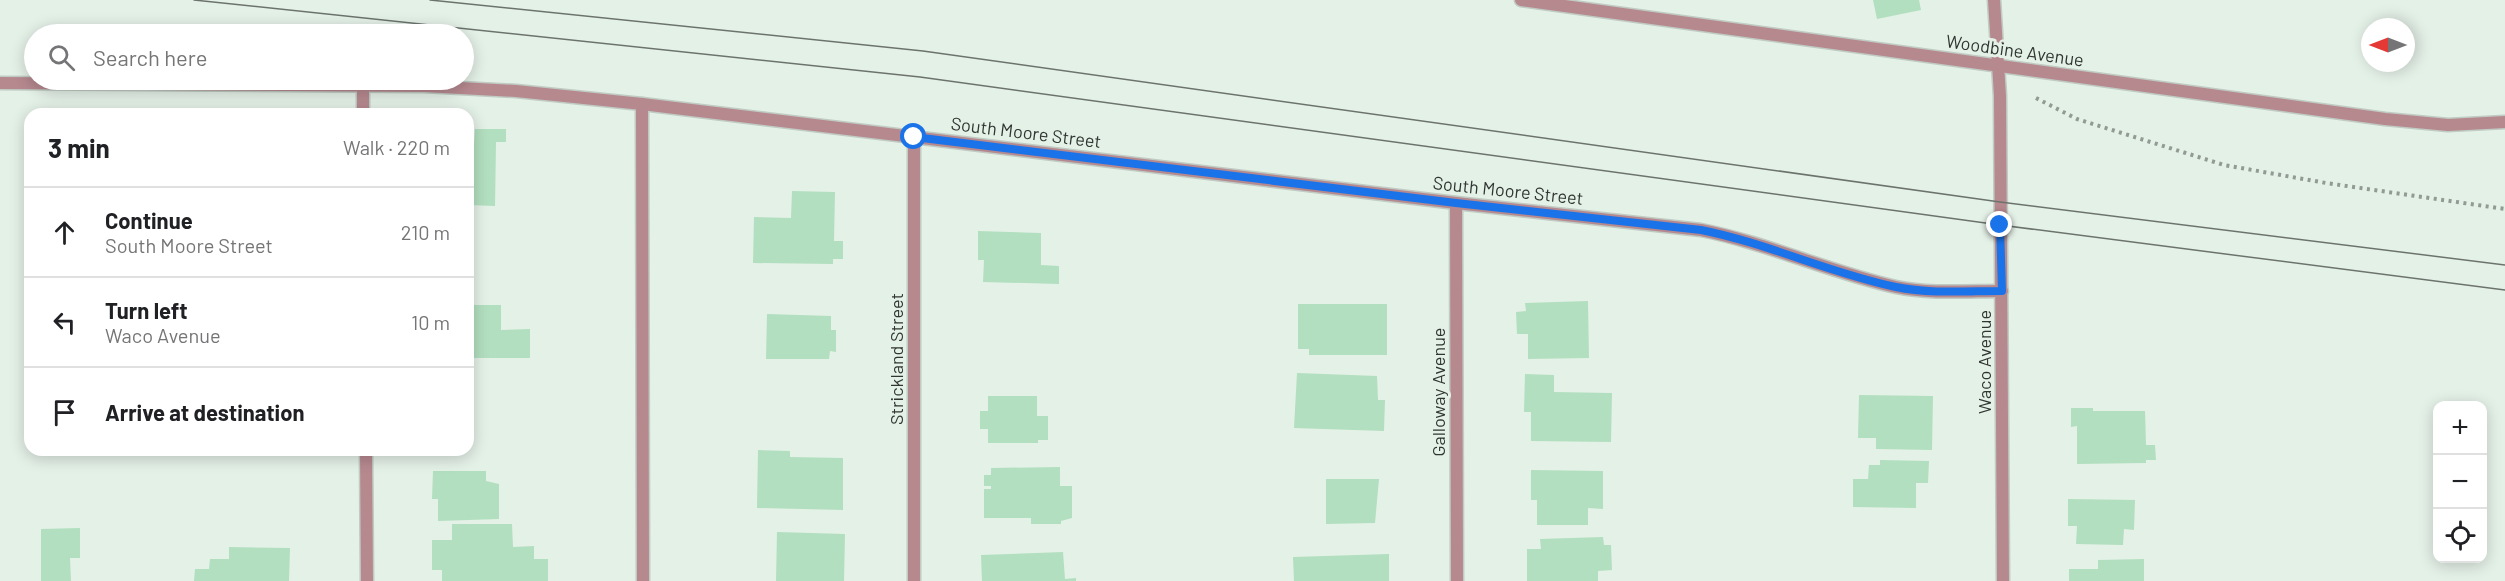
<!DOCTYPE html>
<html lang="en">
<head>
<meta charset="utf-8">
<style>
  body { margin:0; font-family:Barlow,sans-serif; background:#f6f6f6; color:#202124 }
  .controls { position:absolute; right:18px; bottom:18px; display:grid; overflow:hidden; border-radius:12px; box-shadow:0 3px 15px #0003 }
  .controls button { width:54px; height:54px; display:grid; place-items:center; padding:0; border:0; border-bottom:2px solid #e0e0e0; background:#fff; color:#202124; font:30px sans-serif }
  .compass { position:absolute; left:2361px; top:18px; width:54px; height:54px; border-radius:50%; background:#fff; box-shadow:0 3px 15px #0003; rotate:270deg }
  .stop { position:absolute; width:18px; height:18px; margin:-14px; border:4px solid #1a73e8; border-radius:50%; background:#fff }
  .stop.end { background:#1a73e8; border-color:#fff; box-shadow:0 2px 6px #0008 }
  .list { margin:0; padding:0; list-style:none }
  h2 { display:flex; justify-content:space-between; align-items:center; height:78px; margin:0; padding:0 24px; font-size:26px }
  h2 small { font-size:20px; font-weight:400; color:#757577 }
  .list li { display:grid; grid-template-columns:39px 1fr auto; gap:18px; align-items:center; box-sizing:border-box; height:90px; padding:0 24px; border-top:2px solid #e0e0e0 }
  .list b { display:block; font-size:22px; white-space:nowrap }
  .list p { margin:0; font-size:20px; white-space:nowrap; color:#757577 }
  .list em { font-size:20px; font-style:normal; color:#757577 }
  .icon { flex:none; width:33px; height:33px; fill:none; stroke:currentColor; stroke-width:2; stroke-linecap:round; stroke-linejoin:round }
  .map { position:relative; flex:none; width:2505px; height:581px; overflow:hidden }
  .search { position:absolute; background:#fff; box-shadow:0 3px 15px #0003; left:24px; top:24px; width:450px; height:66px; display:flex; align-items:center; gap:15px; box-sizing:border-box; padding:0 21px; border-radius:33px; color:#757577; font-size:22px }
  .panel { position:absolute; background:#fff; box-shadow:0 3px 15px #0003; left:24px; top:108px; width:450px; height:348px; border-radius:18px }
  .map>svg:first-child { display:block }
</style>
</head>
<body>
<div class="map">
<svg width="2505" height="581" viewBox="0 0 2505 581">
  <rect width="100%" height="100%" fill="#e4f1e7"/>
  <g fill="#b2dfbf">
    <path d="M1873 0H1919L1921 10 1877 19Z"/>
    <path d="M475 129H506V142H496L495 206 468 205V144H474Z"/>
    <path d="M792 191 835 192 834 241H843V259H833V264L753 263 754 217 791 218Z"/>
    <path d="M978 231 1041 233V265L1059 266V284L983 282 984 260H978Z"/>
    <path d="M1588 301 1589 358 1528 359V334H1517L1516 312 1526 311 1525 303Z"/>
    <path d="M1298 304H1387V355H1309V349H1298Z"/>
    <path d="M468 305H501V330L530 329V358H468Z"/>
    <path d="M767 314 831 316V330H836V352L830 351 829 359H766Z"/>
    <path d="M1297 373 1377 376 1378 400H1385L1384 431 1294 428Z"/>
    <path d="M1525 374 1554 375V392L1612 393 1611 442 1531 441V412H1524Z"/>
    <path d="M1859 395 1933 396 1932 450 1876 449V438H1858Z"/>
    <path d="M988 396H1037V416H1048V440H1038V443H988V429H980V411H988Z"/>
    <path d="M2071 408H2093V411H2145L2146 445H2155L2156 460H2146V463L2077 464V426L2071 427Z"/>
    <path d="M758 450 790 451V457L843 458V510L757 508Z"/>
    <path d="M1880 460 1929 461 1928 483H1916V508L1853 507V479H1868L1869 465H1880Z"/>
    <path d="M1060 467V486H1072V518L1061 521V524H1031V518H984V489H991V486H984V475H991V468Z"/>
    <path d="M1531 470 1603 471V509L1588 508V525H1537V500H1531Z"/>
    <path d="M433 471H486V481L499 484V519L438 521V499H432Z"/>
    <path d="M1326 479H1379L1375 523 1326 524Z"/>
    <path d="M2068 499 2135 500 2134 530 2124 529 2123 545 2076 544 2077 526H2068Z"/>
    <path d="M452 524H512L513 547 534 546V559H548V581H442V570H432V540H452Z"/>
    <path d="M80 528V558H70L71 581H41V529Z"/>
    <path d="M777 532 845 534 844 581H776Z"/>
    <path d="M1603 537 1604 545H1611L1612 570 1598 571V581H1527V549H1541L1540 539Z"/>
    <path d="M229 547 290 548 289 581H194L195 569H209L210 559H229Z"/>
    <path d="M1063 552 1065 579 1076 578V581H982L981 555Z"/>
    <path d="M1389 554V581H1294L1293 557Z"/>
    <path d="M2144 559V581H2069V569H2098V560Z"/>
  </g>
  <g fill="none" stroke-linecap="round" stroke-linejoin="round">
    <g stroke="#c0cbc3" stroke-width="15">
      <path id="service" d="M642 104 643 581"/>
    </g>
    <g stroke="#c0cbc3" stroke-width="15">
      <g id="minor">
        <path d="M1521 0 2385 119 2448 125 2505 122"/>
        <path d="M1994 0 2000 96 2003 581"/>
        <path d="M0 83 424 86 516 91 642 104 1456 203 1701 230C1767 243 1829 272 1896 287 1930 294 1967 291 2002 291"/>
        <path d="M363 85V114"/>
        <path d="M1456 203 1457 581"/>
        <path d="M366 450 367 581"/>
        <path d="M914 581V137"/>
      </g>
    </g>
    <path stroke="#919a93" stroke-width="4" stroke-dasharray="3 4.5" stroke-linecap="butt" d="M2036 98 2077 119 2224 165 2326 183 2505 209"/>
    <use href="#service" stroke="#b6898f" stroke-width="12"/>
    <use href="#minor" stroke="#b6898f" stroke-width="12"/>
    <g stroke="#6c736d" stroke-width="1.5">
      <path d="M194 0 920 77 2000 225 2505 290"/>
      <path d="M430 0 923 51 2000 202 2505 265"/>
    </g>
  </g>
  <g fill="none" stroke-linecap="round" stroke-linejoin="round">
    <path stroke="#1a73e8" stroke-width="8" d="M914 137 1456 203 1701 230C1767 243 1829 273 1896 287 1930 294 1967 291 2002 291L2000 225"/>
  </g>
  <g text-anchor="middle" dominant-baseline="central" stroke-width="6" stroke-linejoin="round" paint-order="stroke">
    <g font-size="18" fill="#303531" stroke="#e4f1e7">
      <text transform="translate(2015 50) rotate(8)">Woodbine Avenue</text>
      <text transform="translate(1026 132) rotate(7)">South Moore Street</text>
      <text transform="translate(1508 190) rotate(6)">South Moore Street</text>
      <text transform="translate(896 359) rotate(-90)">Strickland Street</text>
      <text transform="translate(1984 362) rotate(-90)">Waco Avenue</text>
      <text transform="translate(1438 392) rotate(-90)">Galloway Avenue</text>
    </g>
  </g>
</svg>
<div class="controls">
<button>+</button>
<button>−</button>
<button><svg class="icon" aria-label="locate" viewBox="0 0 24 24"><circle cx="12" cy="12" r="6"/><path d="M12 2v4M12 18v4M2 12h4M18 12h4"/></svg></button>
</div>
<svg class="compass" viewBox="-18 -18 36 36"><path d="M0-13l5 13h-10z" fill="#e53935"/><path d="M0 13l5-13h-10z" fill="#757577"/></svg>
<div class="stop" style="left:914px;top:137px"></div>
<div class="stop end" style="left:2000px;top:225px"></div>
<div class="search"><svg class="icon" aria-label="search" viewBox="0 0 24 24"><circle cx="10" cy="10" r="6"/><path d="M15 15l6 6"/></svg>Search here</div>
<section class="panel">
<h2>3 min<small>Walk · 220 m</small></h2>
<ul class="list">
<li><svg class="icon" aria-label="ahead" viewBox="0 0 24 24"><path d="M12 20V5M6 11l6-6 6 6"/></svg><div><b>Continue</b><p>South Moore Street</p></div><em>210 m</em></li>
<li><svg class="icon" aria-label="left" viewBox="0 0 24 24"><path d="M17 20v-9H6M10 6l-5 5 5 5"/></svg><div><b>Turn left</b><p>Waco Avenue</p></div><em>10 m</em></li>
<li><svg class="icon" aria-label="arrive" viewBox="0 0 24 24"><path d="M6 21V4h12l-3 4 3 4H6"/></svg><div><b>Arrive at destination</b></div></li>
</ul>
</section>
</div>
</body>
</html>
